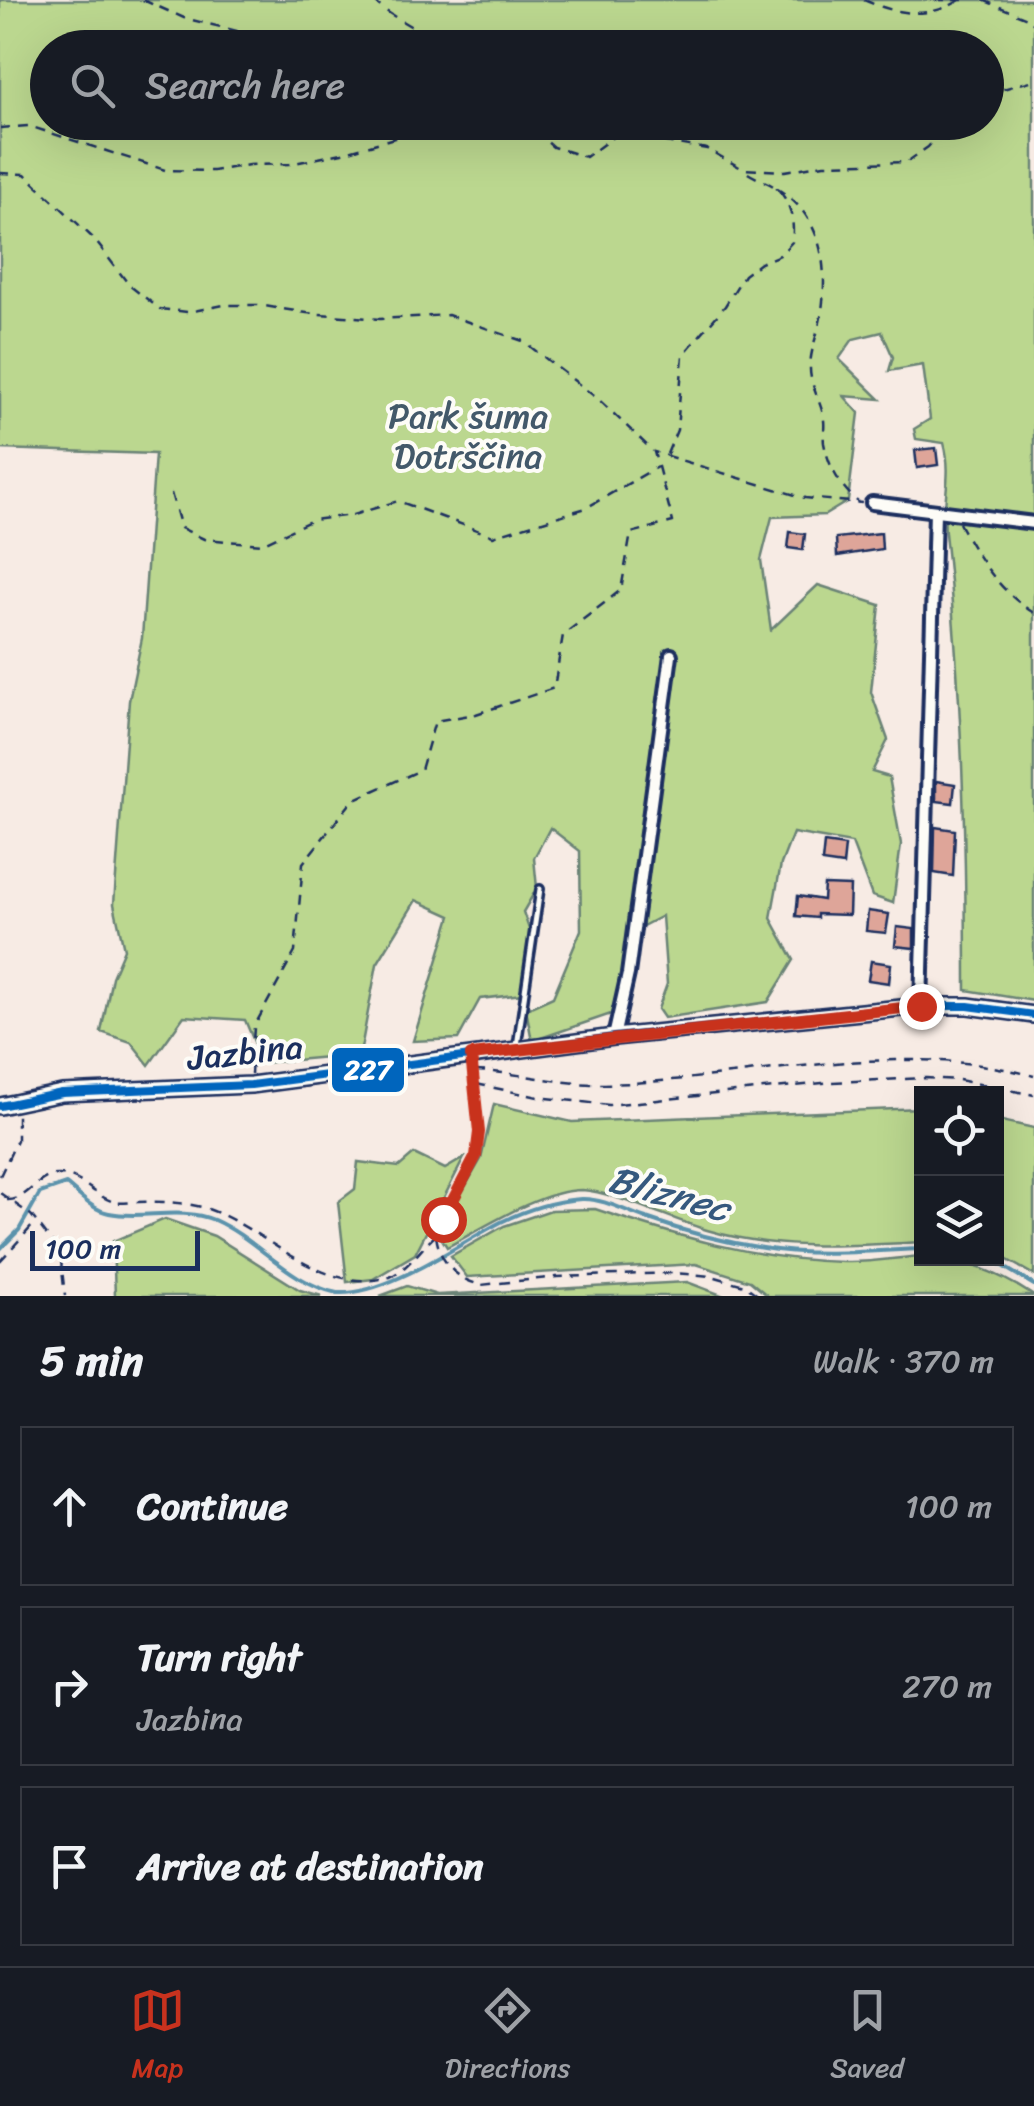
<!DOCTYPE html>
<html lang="en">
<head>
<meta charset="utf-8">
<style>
  body { margin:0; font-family:Sriracha,sans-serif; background:#242831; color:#f1f3f6 }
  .controls { position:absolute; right:30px; bottom:30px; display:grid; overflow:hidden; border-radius:0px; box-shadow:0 10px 40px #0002 }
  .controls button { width:90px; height:90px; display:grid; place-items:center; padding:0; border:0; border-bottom:2px solid #363941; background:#171b24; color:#f1f3f6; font:50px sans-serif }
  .scale { position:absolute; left:30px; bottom:25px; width:170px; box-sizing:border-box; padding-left:10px; border:5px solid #1b2f5e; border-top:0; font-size:28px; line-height:35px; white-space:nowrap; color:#1b2f5e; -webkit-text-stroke:8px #fdfcf7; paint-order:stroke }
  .stop { position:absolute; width:30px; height:30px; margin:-22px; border:8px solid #c8321e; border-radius:50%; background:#fff }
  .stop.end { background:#c8321e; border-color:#fff; box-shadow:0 2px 10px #0008 }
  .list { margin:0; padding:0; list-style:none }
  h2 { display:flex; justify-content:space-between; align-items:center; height:130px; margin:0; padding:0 40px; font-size:42px }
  h2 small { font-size:32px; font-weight:400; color:#9ea1a6 }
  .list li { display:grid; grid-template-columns:65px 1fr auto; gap:30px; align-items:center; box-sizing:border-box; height:160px; margin:0 20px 20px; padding:0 20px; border:2px solid #363941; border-radius:0px }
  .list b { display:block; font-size:38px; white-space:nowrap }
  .list p { margin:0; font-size:32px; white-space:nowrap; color:#9ea1a6 }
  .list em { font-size:32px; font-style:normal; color:#9ea1a6 }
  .icon { flex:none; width:55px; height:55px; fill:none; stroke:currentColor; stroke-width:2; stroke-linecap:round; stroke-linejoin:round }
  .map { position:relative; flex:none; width:1034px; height:1296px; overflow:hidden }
  .search { position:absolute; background:#171b24; box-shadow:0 10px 40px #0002; left:30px; right:30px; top:30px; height:110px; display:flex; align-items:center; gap:25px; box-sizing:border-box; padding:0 35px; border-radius:55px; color:#9ea1a6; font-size:38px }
  .sheet { height:670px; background:#171b24 }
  nav { display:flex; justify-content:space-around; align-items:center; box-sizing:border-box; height:140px; border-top:2px solid #363941; background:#171b24; font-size:28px; color:#9ea1a6 }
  nav a { display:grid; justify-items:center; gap:5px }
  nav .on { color:#c8321e }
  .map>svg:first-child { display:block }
</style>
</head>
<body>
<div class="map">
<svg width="1034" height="1296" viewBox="0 0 1034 1296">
  <rect width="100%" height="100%" fill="#f7ebe4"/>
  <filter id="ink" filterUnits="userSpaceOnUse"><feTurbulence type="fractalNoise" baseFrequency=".01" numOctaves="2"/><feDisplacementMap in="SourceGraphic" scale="20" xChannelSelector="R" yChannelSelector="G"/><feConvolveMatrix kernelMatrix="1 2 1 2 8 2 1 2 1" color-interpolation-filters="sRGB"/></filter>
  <g filter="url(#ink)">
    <g fill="#bbd78f" stroke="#6b8376" stroke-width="2.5" fill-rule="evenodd">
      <path d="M0 0H1034V1001L966 990C966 837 962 685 945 533 942 499 953 476 944 443L916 439 914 429 930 419 923 365 889 371 893 357 882 332 853 339 839 359 880 399 844 396 859 413 848 501 825 515 772 517 761 560 771 630 818 585 880 605 871 692 888 740 872 772 889 777 901 844 893 903 872 896 852 843 793 833 781 864 771 918 794 960 768 1002 664 1018 658 1009 667 984 662 916 639 928 611 1014 532 1041 526 1009 553 997 581 930 580 851 550 828 534 858 537 888 523 912 536 949 522 994 480 999 458 1039 413 1041 451 916 416 900 377 964 360 1054 263 1063 245 1020 184 1016 149 1065 131 1042 101 1032 112 977 124 949 114 904 129 701 142 638 155 454 0 449ZM48 48H986V122H48Z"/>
      <path d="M494 1104 572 1122 921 1108V1242C849 1246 777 1251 707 1230 675 1221 611 1191 582 1190 541 1190 483 1228 447 1247L438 1233 481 1159Z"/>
      <path d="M997 1120 1034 1128V1275L997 1254Z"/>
      <path d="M414 1154 445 1169 464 1158 415 1254 373 1279 347 1282 338 1202 355 1189 358 1162 399 1167Z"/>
      <path d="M595 1209C676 1236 757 1260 844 1262 869 1263 896 1258 921 1256L922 1258C964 1258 999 1273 1034 1296H768L750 1281 696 1264 467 1277 451 1256 504 1226 551 1210Z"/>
      <path d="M165 1219 214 1236 300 1290 322 1296H115L113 1241Z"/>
      <path d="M687 1282 724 1296H380L407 1286 437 1295Z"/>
    </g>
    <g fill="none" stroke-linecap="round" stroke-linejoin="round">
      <g stroke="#5b93ac" stroke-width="4">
        <path d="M0 1249 19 1230 40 1193 66 1184C79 1194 92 1210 109 1213 142 1220 180 1206 214 1220 257 1239 289 1283 337 1293 387 1296 458 1244 501 1222 525 1210 554 1201 581 1199 603 1198 625 1211 646 1218 682 1231 724 1242 763 1248 814 1257 870 1251 922 1249"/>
        <path d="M989 1258 1034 1285"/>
      </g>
    </g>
    <g fill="#dea599" stroke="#1b2f5e" stroke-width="2.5">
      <path d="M936 448 938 465 917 468 915 450Z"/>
      <path d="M790 532 805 534 803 550 788 548Z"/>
      <path d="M881 533 882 549 837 556 836 538Z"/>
      <path d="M936 781 955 784 953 803 936 801Z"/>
      <path d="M935 827 955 830 953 876 934 873Z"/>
      <path d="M824 843 845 846 843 865 822 862Z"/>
      <path d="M824 885 850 886 849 915 817 914V918L796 916 798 896 823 900Z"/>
      <path d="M868 911 889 914 886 933 866 931Z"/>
      <path d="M897 927 914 929V948L895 946Z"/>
      <path d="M871 961 891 964 889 983 868 980Z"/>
    </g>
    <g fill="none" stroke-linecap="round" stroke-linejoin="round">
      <g stroke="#1b2f5e" stroke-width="12">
        <path id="service" d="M517 1046 540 889"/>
      </g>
      <g stroke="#1b2f5e" stroke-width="18">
        <g id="minor">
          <path d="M872 503 1034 523"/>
          <path d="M921 1006 935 512"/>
          <path d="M614 1037 628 974 671 655"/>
        </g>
      </g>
      <g stroke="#1b2f5e" stroke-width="20">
        <path id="tertiary" d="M0 1106 62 1093 251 1085 614 1037 921 1006H968L1034 1015"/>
      </g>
      <g stroke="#1b2f5e" stroke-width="2.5" stroke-dasharray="10 8" stroke-linecap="butt">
        <path d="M143 0 184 18 306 48"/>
        <path d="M373 0C392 20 420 26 436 48"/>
        <path d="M864 0C896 14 928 20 960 0"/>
        <path d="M935 0H966"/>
        <path d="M983 0 1027 18 1034 24"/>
        <path d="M986 94 1034 80"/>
        <path d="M519 122 530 127 553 147 586 157 617 134 707 149 743 169 785 171 824 164 907 162 928 147 950 122"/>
        <path d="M0 128 29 126 165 170 213 171 249 165 290 164 342 153 450 122"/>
        <path d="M0 173 25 174 94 239 130 286 160 309 188 312 224 305H258L307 313 380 319 448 315 523 341 598 399 653 451"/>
        <path d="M776 188C823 216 829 267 821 317 818 334 810 350 810 369 810 386 822 403 824 420 825 428 823 436 824 443 829 468 840 486 858 502"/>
        <path d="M667 454 677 430 683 355 725 306 744 275 760 263 780 255 792 242C795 223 791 200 775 187 766 181 754 178 745 171"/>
        <path d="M171 493 181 528 204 539 262 544 312 520 353 515 398 501 493 536 586 508 657 467"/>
        <path d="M959 523C977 557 1001 593 1034 613"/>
        <path d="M474 1066 479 1132 475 1156 436 1235C439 1261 455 1279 481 1285L557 1277 675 1273 712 1276 744 1285 759 1296"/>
        <path d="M475 1071C519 1072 561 1085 605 1084 748 1081 893 1037 1034 1076"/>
        <path d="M251 1074 254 1027 295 952 303 863 353 800 421 770 435 721 476 714 554 688 563 635 621 590 631 533 673 522 654 452 805 498 862 503"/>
        <path d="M476 1084 538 1097 609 1105 833 1082 926 1078 959 1080 1034 1095"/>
        <path d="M0 1176 17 1140V1113"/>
        <path d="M0 1193 31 1215 60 1252 65 1296"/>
        <path d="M7 1200C28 1201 38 1173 60 1175 82 1176 94 1196 114 1202 122 1204 128 1202 137 1202 158 1201 185 1202 205 1208 267 1228 318 1296 390 1277 409 1268 420 1249 435 1236"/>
        <path d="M0 1261 36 1222"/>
      </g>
      <use href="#service" stroke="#fdfcf7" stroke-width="5"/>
      <use href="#minor" stroke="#fdfcf7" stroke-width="10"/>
      <use href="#tertiary" stroke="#fdfcf7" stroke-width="12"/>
      <g stroke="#fdfcf7" stroke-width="15">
        <path id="bus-1" d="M0 1106 62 1093 251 1085 614 1037 921 1006H968L1034 1015"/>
      </g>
      <use href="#bus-1" stroke="#0065bd" stroke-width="8"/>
    </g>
  </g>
  <g fill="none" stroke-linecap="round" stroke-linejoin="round" filter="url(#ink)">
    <path stroke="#c8321e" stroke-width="12" d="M443 1219 476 1156 479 1132 471 1055 921 1006"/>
  </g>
  <g text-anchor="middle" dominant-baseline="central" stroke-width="8" stroke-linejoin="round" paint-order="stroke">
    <g font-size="35" fill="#43596a" stroke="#fdfcf7">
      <text x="468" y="416">Park šuma<tspan x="468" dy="40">Dotrščina</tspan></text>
    </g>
    <g font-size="35" fill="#1b2f5e" stroke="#fdfcf7">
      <text transform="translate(245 1052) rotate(-6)">Jazbina</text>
    </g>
    <g font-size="38" font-style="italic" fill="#36597e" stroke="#fdfcf7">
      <text transform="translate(669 1194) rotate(15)">Bliznec</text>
    </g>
  </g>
  <rect stroke="#fdfcf7" stroke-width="4" x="330" y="1046" width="76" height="48" rx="10" fill="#0065bd"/>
  <g font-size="28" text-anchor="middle" font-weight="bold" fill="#fff">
    <text x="368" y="1079">227</text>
  </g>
</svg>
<div class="controls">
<button><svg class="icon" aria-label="locate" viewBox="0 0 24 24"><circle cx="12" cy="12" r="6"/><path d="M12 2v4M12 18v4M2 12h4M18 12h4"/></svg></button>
<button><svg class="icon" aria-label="layers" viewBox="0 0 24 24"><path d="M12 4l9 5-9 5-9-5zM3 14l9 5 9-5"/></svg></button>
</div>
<div class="scale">100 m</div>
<div class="stop" style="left:443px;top:1219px"></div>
<div class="stop end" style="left:921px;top:1006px"></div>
<div class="search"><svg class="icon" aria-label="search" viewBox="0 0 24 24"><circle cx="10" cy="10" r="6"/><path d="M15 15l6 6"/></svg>Search here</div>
</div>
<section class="sheet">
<h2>5 min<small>Walk · 370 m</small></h2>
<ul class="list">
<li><svg class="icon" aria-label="ahead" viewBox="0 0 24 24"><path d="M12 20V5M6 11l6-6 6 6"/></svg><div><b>Continue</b></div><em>100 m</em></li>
<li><svg class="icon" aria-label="right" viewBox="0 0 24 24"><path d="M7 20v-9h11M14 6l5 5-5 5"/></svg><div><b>Turn right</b><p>Jazbina</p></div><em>270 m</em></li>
<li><svg class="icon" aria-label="arrive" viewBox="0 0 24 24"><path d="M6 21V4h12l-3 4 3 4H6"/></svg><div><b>Arrive at destination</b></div></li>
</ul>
</section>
<nav>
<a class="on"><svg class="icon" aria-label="map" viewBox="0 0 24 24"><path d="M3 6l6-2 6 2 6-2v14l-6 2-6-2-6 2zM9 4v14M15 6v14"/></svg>Map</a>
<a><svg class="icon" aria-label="directions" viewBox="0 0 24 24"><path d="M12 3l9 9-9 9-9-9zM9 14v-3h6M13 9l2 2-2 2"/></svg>Directions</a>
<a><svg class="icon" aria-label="saved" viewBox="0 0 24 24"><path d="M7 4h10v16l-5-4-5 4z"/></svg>Saved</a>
</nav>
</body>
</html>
